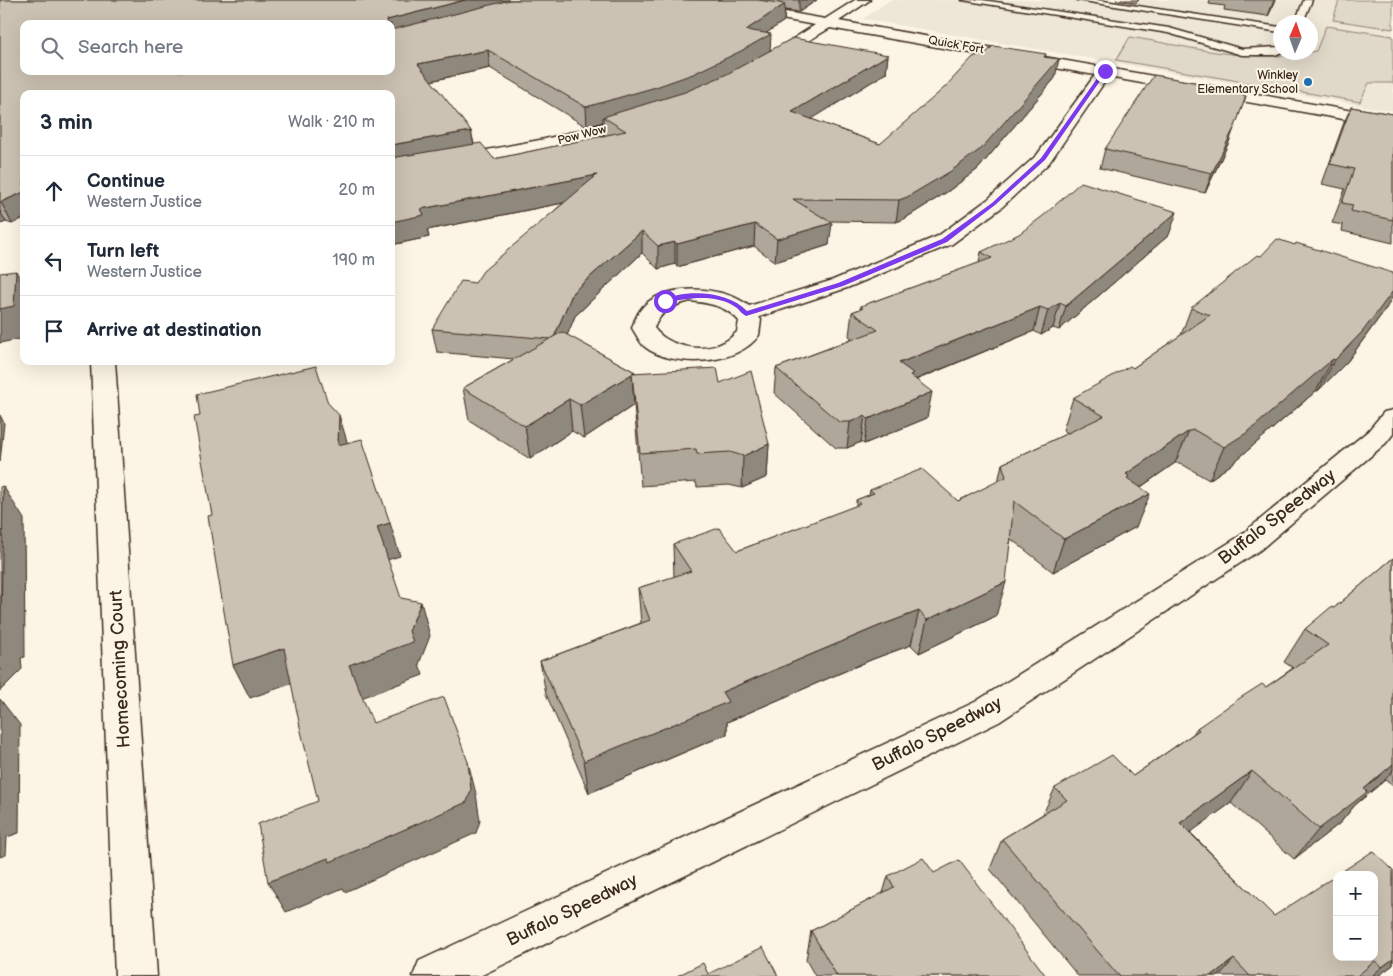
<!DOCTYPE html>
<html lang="en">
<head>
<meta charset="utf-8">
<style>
  body { margin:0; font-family:"Balsamiq Sans",sans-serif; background:#f6f6f7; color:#1f2937 }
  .controls { position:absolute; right:15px; bottom:15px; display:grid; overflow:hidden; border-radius:10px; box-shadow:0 5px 20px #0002 }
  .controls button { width:45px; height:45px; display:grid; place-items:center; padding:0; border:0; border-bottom:1px solid #e0e1e3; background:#fff; color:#1f2937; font:25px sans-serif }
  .compass { position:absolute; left:1273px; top:15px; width:45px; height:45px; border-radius:50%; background:#fff; box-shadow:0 5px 20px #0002; rotate:2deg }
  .stop { position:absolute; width:15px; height:15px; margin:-11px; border:4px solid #7c3aed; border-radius:50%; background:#fff }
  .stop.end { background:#7c3aed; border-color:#fff; box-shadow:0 1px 5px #0008 }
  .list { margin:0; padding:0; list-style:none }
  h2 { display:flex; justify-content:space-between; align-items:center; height:65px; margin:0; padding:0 20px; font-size:21px }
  h2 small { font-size:16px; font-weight:400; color:#747a83 }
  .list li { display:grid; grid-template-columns:32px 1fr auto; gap:15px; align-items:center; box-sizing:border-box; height:70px; padding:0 20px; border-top:1px solid #e0e1e3 }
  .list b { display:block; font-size:19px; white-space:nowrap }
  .list p { margin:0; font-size:16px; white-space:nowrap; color:#747a83 }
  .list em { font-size:16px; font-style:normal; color:#747a83 }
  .icon { flex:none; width:28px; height:28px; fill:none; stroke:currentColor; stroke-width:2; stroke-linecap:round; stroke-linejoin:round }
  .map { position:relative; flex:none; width:1393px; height:976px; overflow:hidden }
  .search { position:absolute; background:#fff; box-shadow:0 5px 20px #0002; left:20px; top:20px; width:375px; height:55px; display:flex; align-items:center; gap:12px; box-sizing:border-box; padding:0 18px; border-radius:10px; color:#747a83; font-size:19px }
  .panel { position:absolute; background:#fff; box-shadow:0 5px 20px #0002; left:20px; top:90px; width:375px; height:275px; border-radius:10px }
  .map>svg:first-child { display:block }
</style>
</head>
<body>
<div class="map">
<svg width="1393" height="976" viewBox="0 0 1393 976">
  <rect width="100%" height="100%" fill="#fcf5e5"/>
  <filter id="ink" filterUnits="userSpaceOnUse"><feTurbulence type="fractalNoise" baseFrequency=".02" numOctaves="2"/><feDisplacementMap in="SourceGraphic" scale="10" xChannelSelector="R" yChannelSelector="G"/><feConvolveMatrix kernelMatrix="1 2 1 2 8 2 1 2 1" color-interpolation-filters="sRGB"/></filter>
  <g filter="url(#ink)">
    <path fill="#eee6d6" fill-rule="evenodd" d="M890 0H1393V111L863 19ZM1280 22H1310V52H1280Z"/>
    <g fill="#e0d8c8" stroke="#8e8173">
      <path d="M1339 0H1393V29L1333 20Z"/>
      <path d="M1326 26 1393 36V83H1369L1360 102 1116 60 1130 37C1192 47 1254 65 1316 51Z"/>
    </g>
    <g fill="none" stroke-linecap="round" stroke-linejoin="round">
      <g stroke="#3b2a1e" stroke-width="3">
        <g id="lane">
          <path d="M962 0H982L1169 28 1242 49 1280 47 1282 52 1275 55H1242L1168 33Z"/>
          <path d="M1077 0H1097L1280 27V32Z"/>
          <path d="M1304 0H1312L1303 22H1295Z"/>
        </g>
      </g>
      <g stroke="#3b2a1e" stroke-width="3">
        <g id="street">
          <path d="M690 0H717L825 19 855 0H870L839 21 1393 118V128L1108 77 1049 163 1001 208 952 244 847 288 759 317 761 320 759 335C739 365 673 369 645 347 640 343 636 334 632 328 635 318 640 308 648 302 673 283 726 287 749 306L833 280 938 236 987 200 1037 155 1095 75 830 28 771 63 766 62 764 59 766 56 815 25 696 4ZM690 301C709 303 726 306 739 321L737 332C733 335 729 340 724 342 703 354 668 347 654 328 661 310 672 306 690 301Z"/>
          <path d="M639 115 645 117 647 120 645 123 546 149 391 178V168L545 139Z"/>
          <path d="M91 361H115L157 976H115Z"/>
          <path d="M1393 410V434L1386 443 1260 550 999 722 480 976H413L419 961 975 702 1240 536 1368 431 1384 412Z"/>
        </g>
      </g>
      <use href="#lane" fill="#fcf5e5" fill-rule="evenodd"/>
      <use href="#street" fill="#fcf5e5" fill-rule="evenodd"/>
    </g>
    <g fill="#afa79a" stroke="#3b2a1e" fill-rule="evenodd">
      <path d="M0 0H817L799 12 785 10 784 21 766 33 770 50 888 55 886 73 811 119 880 144 1046 54 1045 57 1055 78 978 169 947 192 904 219 896 222 828 221 829 245 775 262 754 246 677 267 675 264 658 269 642 253 575 316 567 335 635 372V373L720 383 769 444 767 477 742 488 729 485 697 487 696 482 641 486 634 405 584 438 572 431 530 459 469 420 463 388 514 359 437 352 432 329 475 283 563 203 427 230 429 237 391 245V94H24L12 224 6 222 0 224ZM24 24 391 71H24ZM490 68 587 127 603 122 604 136 494 159 474 144 471 131 431 81Z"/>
      <path d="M1116 0H1139L1136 3Z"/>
      <path d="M1210 0H1276L1268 16 1224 10 1225 6 1209 4Z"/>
      <path d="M1242 95 1229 142 1205 193 1100 168 1105 149Z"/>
      <path d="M1351 107 1393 114V243L1342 231 1343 225 1332 223 1345 189 1322 184 1343 125Z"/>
      <path d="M1169 235 1059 330 1053 328 1041 335 1034 331 916 380 927 418 864 444 861 442 847 448H836L774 393 776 368 853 339 849 336 852 312 860 309 861 306 979 263 981 252Z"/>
      <path d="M1387 307 1347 362 1318 391H1316L1232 464 1209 480 1180 463H1175L1141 487 1136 527 1053 572 1011 539 996 616 919 653 911 645 873 659 727 722V734L589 793 546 694 540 661 641 623 638 588 674 577 673 544 737 551 856 506V500L869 495 870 490 958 501 998 482 1002 464 1068 433 1063 430 1073 398 1133 368 1181 335 1191 308Z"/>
      <path d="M1393 558V786L1385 780 1355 805 1340 823 1294 859 1231 803 1190 832 1274 916 1393 870V965L1378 976H1078L990 869 1002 839 1043 814 1055 788 1133 776 1193 734 1197 728 1266 687 1293 668 1284 662 1305 629 1334 608Z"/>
      <path d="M934 873 1046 976H815L806 960 811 931 883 893 888 876Z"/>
    </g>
    <g fill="#8f887d" stroke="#3b2a1e">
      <path d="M465 0H518L391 37V24H387V20Z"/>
      <path d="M799 0H817L799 12Z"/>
      <path d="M1274 0H1276L1268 16Z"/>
      <path d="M785 4 784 21 746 47V30Z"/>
      <path d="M771 34 770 52 740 69 657 106 603 117V122L587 127 586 107Z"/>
      <path d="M488 50 490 68 421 83 418 64Z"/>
      <path d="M888 55 886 73 791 132 792 112Z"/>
      <path d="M1059 59 1055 78 978 169 947 192 904 219 896 222 899 200Z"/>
      <path d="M1246 96 1229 142 1205 193 1212 173Z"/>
      <path d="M471 131 475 151 391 166V145Z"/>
      <path d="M597 175 598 196 427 230 429 237 391 245V222L421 209Z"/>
      <path d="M24 192V218L12 224 1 202Z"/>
      <path d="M0 211 6 222 0 224Z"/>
      <path d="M1177 212 1169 235 1059 330 1066 306Z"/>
      <path d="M832 223 829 245 775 262 777 239Z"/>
      <path d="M755 224 754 246 677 267V244Z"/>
      <path d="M642 231V253L575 316 556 363 553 339 573 292Z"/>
      <path d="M675 242V264L658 269V246Z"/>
      <path d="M16 271 24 287V338L0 343V309Z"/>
      <path d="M1393 291V296L1387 307 1347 362 1318 391 1335 360Z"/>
      <path d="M1060 303 1053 328 1041 335 1048 310Z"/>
      <path d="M1040 307 1034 331 912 381 899 363Z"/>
      <path d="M1333 359 1316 391 1232 464 1209 480 1224 447Z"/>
      <path d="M632 374 634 405 584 438 580 405Z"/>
      <path d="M932 392 927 418 864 444 868 419Z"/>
      <path d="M569 399 572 431 530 459 525 426Z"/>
      <path d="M0 415 4 423 0 462Z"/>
      <path d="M339 415 349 448 338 445Z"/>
      <path d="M865 416 861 442 847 448 850 422Z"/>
      <path d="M1189 431 1175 463 1119 502 1126 474Z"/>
      <path d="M769 444 767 477 742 488 743 456Z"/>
      <path d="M3 486 24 519 25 657 21 658 22 669 0 691V624Z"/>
      <path d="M1150 494 1136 527 1053 572 1064 539Z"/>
      <path d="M390 523 400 556 387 560 377 527Z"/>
      <path d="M1006 582 996 616 919 653 927 620Z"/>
      <path d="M421 602 430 636 419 664 423 675 361 698 349 665 409 631Z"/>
      <path d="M919 611 911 645 873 659 727 722V734L589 793 584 761 722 692 879 626Z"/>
      <path d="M284 648 299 681 250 698 233 665Z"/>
      <path d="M0 699 20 725 19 833 7 837 6 855 0 857Z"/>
      <path d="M468 762 476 794 480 821 476 833 345 892 343 888 286 912 268 882Z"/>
      <path d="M1393 764V770L1385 780 1355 805 1340 823 1294 859 1319 829 1364 789Z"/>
      <path d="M1252 771 1231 803 1161 854 1180 823Z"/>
      <path d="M1234 959 1219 976H1211Z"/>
      <path d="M1393 959V965L1378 976H1372L1382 967Z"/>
    </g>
    <g fill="#ccc2b3" stroke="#3b2a1e">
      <path d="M0 0H465L387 20V24H24V71H108L109 72 115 71H391V30L510 0H758L785 4 746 30 771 34 741 51 693 74 656 87 586 107 488 50 418 64 471 131 391 145V94H24V192L1 202H0Z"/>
      <path d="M793 38 888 55 792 112 880 144 943 89 973 57 987 52 993 46 1046 54 1044 57 1059 59 982 148 951 171 907 197 899 200 793 199 832 223 777 239 755 224 677 244 675 242 658 246 642 231 573 292 554 337 551 339 432 329 461 281 475 283 483 271 597 175 421 209 424 215 391 222V158L481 143 494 159 626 131 603 117 685 92 725 75Z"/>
      <path d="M1154 75 1244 91 1242 95 1246 96 1236 124 1212 173 1105 149Z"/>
      <path d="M1351 107 1393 114V220L1351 211 1353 205 1342 203 1354 169 1330 164Z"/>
      <path d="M1081 182 1177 212 1066 306 1060 303 1048 310 1040 307 899 363 913 373 910 375 932 392 868 419 865 416 850 422H839L776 368 878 330 852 312 863 308 861 306 992 258 981 252 1019 234 1043 216Z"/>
      <path d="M1277 239 1295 245 1296 243 1393 273V291L1363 331 1335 360 1333 359 1248 432 1224 447 1194 430 1189 431 1126 474 1129 476 1127 478 1150 494 1064 539 1014 501 1006 582 927 620 919 611 879 626 722 692 728 702 584 761 540 661 650 620 638 588 691 571 673 544 719 528 737 551 860 504 856 500 874 493 870 490 922 469 958 501 1006 477 1002 464 1104 416 1073 398 1130 366 1133 368 1210 315 1191 308 1257 255 1261 256Z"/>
      <path d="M16 271 14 306 0 309V273Z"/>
      <path d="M562 332 635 372 632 373 717 368 720 383 751 371 769 444 743 456 730 452 697 454 696 449 640 453 632 374 580 405 569 399 525 426 463 388Z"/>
      <path d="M316 366 328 403 339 415 338 445 362 439 390 523 377 527 401 598 421 602 409 631 413 642 349 665 373 723 444 697 468 762 471 790 467 802 330 862 328 858 268 882 258 824 318 801 300 727 284 648 233 665 208 516 212 515 194 417 200 416 197 394Z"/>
      <path d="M3 486 1 624H0V487Z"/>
      <path d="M1393 558V764L1364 789 1367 792 1319 829 1252 771 1180 823 1274 916 1337 875V957H1374V875H1337L1373 851 1393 870V959L1382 967 1375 961 1357 976H1250L1234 959 1211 976H1119L1002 839 1067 800 1055 788 1112 755 1133 776 1199 730 1197 728 1240 698 1262 684 1266 687 1328 645 1305 629 1331 607 1334 608Z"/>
      <path d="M923 858 934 873 959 860 1046 976H837L811 931 894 887 888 876Z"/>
      <path d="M763 947 778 976H677L703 963 708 974Z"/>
    </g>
  </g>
  <path fill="#7c3aed" d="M1103 70 1107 71 1045 160 995 205 947 242 843 286 746 316C742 314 740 311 737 308 717 293 687 298 665 303L661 301C684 288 729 291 747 311L838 283 942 239 992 203 1041 158Z"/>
  <circle fill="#1f6fb2" stroke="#fcf5e5" stroke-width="2" cx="1308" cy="82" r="5"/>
  <g text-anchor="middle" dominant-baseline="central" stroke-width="4" stroke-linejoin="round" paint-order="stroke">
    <g font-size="12" fill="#3b2a1e" stroke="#fcf5e5">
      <text transform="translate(956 45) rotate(10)">Quick Fort</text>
      <text transform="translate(582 135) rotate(-14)">Pow Wow</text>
    </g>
    <g font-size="12" fill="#3b2a1e" stroke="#fcf5e5" text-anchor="end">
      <text x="1298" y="75">Winkley<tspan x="1298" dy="14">Elementary School</tspan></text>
    </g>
    <g font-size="18" fill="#3b2a1e" stroke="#fcf5e5">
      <text transform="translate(1277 517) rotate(-38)">Buffalo Speedway</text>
      <text transform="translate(120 669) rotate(-93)">Homecoming Court</text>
      <text transform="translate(937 734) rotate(-27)">Buffalo Speedway</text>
      <text transform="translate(572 910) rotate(-26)">Buffalo Speedway</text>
    </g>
  </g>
</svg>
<div class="controls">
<button>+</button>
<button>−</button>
</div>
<svg class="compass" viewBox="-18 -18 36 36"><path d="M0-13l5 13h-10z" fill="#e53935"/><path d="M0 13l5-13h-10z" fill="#747a83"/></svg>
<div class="stop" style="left:665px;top:301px"></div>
<div class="stop end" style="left:1105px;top:71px"></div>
<div class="search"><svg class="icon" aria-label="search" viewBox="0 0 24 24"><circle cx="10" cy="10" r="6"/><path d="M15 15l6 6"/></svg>Search here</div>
<section class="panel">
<h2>3 min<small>Walk · 210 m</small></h2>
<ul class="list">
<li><svg class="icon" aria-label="ahead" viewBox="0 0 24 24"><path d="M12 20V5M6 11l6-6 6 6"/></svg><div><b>Continue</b><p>Western Justice</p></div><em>20 m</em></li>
<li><svg class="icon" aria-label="left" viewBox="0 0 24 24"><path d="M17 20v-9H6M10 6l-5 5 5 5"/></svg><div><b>Turn left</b><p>Western Justice</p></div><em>190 m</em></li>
<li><svg class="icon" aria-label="arrive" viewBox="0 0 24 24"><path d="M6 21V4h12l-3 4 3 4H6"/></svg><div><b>Arrive at destination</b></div></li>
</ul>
</section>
</div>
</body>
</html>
